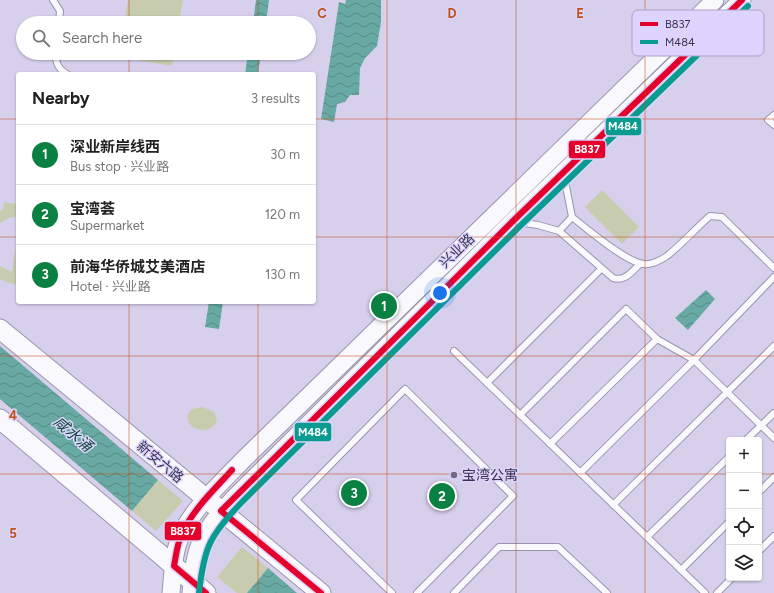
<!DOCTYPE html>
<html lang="en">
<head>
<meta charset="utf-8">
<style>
  body { margin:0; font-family:Figtree,"Noto Sans SC",sans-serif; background:#f2f2f2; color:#222 }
  .controls { position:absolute; right:12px; bottom:12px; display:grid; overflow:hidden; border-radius:4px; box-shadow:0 1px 3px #0004 }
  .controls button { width:36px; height:36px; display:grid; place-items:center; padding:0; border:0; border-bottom:1px solid #e0e0e0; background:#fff; color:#222; font:20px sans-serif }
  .you { position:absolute; left:440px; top:293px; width:14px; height:14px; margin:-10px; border:3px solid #fff; border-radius:50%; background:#1a73e8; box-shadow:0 0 0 6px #1a73e833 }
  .badge { display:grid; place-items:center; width:26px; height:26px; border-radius:50%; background:#0b8043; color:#fff; font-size:13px; font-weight:700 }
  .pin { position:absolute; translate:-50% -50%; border:2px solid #fff; box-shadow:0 1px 4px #0006 }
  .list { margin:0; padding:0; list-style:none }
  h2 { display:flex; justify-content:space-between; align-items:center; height:52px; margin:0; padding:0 16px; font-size:17px }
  h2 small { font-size:13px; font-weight:400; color:#767676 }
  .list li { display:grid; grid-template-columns:26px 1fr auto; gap:12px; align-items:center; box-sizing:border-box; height:60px; padding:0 16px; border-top:1px solid #e0e0e0 }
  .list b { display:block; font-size:15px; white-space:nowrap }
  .list p { margin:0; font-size:13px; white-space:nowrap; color:#767676 }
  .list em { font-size:13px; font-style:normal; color:#767676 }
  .icon { flex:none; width:22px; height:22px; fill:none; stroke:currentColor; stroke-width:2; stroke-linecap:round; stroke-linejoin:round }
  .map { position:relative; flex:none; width:774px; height:593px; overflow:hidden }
  .search { position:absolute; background:#fff; box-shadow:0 1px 3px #0004; left:16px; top:16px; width:300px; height:44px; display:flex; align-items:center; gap:10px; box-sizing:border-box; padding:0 14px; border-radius:22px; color:#767676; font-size:15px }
  .panel { position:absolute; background:#fff; box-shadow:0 1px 3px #0004; left:16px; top:72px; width:300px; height:232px; border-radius:4px }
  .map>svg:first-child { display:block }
</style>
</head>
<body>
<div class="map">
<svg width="774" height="593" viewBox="0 0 774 593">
  <defs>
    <pattern id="water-waves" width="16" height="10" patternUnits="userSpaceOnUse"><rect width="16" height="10" fill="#68aaa3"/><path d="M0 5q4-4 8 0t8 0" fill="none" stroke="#578b87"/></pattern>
  </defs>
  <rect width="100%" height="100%" fill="#d6d0ed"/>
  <g fill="#c8ccae">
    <path d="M128 0H183L179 23H124Z"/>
    <path d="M119 53H174L172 66 118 57Z"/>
    <path d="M602 190 639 227 622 244 585 207Z"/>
    <path d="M4 202 18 204V216L9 218 0 223V211L3 210Z"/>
    <path d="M18 232V285L6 282 0 279V266L12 272Z"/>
    <path d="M203 407 214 412 217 421C207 441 176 424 192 409Z"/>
    <path d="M158 480 183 501 156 531 132 511Z"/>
    <path d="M242 547 268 568 247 593H237L217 577Z"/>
  </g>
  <g fill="url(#water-waves)">
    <path d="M256 0H269L266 23H253Z"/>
    <path d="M346 0H381V22L377 46 365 58 360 68 359 95H350L345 102 337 104 334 122 321 119 339 2 345 4Z"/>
    <path d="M248 53H261L258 74H245Z"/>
    <path d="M706 290 715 299 688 330 675 318Z"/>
    <path d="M209 302H223L219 329 205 327Z"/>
    <path d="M0 346 158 480 132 511 0 399Z"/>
    <path d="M268 568 297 593H247Z"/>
  </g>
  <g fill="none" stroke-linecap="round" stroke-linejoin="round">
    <g stroke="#9a95ad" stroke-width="8">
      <g id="service">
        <path d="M53 0 60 11 59 23"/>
        <path d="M56 53C55 62 59 70 67 74"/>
        <path d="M774 115 768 120 774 125"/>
        <path d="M572 217C587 229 627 263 644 264 651 265 661 260 667 256 681 245 696 228 710 216L722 217 774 268"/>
        <path d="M517 222 538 225 559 231 572 217 564 176"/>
        <path d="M559 231 613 278C625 282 632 271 640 264"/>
        <path d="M454 351 705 593"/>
        <path d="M487 383 601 269"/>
        <path d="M520 415 626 309 657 339 694 360 774 438"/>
        <path d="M746 440 774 413"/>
        <path d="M550 444 657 339"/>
        <path d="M580 473 694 360 774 277"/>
        <path d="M759 492 774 477"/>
        <path d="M613 505 774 346"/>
        <path d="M647 537 729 457"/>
        <path d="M759 551 774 536"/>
        <path d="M681 570 729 522"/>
        <path d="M392 593 296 500 405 389 513 496 417 593"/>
        <path d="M454 593 499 547H558L607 593"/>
        <path d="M717 593 732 578"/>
      </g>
    </g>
    <g stroke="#9a95ad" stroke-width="19">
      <g id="secondary">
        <path d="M171 593C173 574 173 553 181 535 191 510 225 479 244 459L715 0"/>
        <path d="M191 593C193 575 194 554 203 538 211 522 224 509 236 496L513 221 742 0"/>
      </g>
    </g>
    <g stroke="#9a95ad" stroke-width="21">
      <g id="primary">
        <path d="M0 329 321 593"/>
        <path d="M0 419 206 593"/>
      </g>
    </g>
    <use href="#service" stroke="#f9f8fc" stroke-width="6"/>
    <use href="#secondary" stroke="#f9f8fc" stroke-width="17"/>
    <use href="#primary" stroke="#f9f8fc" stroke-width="19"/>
    <g stroke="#dcd4fc" stroke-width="9">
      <g id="bus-1">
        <path d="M206 593 174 566C176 556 177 545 181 536 192 510 214 490 232 470"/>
        <path d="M321 593 221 511 513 221 742 0"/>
      </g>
    </g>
    <g stroke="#dcd4fc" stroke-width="9">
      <path id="bus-2" d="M199 593C204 547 210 535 242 502L519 227 748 6"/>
    </g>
    <use href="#bus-1" stroke="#e4002b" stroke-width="6"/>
    <use href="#bus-2" stroke="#0a9b90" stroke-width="6"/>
  </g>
  <path fill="none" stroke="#c55219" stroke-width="1" stroke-opacity="0.55" d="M129 0V23M258 0V23M387 0V593M516 0V593M645 0V593M129 53V74M258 53V74M0 119H18M314 119H774M0 237H18M314 237H774M129 302V593M258 302V593M0 356H774M0 474H729M759 474H774"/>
  <circle fill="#716b86" stroke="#dcd4fc" stroke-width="1.5" cx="454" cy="475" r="4"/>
  <g text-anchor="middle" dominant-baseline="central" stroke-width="3" stroke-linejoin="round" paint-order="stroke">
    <g font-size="14" fill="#3a344e" stroke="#dcd4fc">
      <text transform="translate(457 251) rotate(-44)">兴业路</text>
      <text transform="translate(160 462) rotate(40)">新安六路</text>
    </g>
    <g font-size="14" fill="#3a344e" stroke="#dcd4fc" text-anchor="start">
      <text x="462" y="475">宝湾公寓</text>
    </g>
    <g font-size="15" font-style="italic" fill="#10483c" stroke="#dcd4fc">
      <text transform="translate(73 434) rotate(40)">咸水涌</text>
    </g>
  </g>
  <rect x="632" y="10" width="132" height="46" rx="6" fill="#dcd4fc" stroke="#aba4c8" stroke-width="1"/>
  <rect x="640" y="22" width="18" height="4" fill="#e4002b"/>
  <rect x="640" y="40" width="18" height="4" fill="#0a9b90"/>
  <g font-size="11" fill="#3a344e">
    <text x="665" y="28">B837</text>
    <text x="665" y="46">M484</text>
  </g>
  <g font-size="13" text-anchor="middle" font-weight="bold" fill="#c55219" stroke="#dcd4fc" stroke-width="3" stroke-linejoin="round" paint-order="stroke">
    <text x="322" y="18">C</text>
    <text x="452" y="18">D</text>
    <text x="580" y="18">E</text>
    <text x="13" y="420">4</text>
    <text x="13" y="538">5</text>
  </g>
  <g stroke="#dcd4fc" stroke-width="1.5">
    <rect x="605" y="117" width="37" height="19" rx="4" fill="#0a9b90"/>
    <rect x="568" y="140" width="38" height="19" rx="4" fill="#e4002b"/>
    <rect x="294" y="422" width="38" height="20" rx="4" fill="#0a9b90"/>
    <rect x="164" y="521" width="38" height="20" rx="4" fill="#e4002b"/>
  </g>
  <g font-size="11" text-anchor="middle" font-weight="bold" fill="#fff">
    <text x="623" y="130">M484</text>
    <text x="587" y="153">B837</text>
    <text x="313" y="436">M484</text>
    <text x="183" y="535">B837</text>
  </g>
</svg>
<div class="controls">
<button>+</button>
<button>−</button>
<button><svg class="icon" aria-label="locate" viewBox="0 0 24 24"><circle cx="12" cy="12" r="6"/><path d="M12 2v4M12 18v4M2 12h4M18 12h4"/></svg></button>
<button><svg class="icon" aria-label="layers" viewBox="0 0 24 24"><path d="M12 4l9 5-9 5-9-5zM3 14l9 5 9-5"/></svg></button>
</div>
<div class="you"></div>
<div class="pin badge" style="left:384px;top:306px">1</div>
<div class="pin badge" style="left:442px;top:496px">2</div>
<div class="pin badge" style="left:354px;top:493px">3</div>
<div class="search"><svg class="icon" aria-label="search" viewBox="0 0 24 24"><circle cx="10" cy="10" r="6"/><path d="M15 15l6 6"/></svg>Search here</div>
<section class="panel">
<h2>Nearby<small>3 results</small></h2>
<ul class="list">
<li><span class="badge">1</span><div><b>深业新岸线西</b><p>Bus stop · 兴业路</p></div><em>30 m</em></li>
<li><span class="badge">2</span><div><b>宝湾荟</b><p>Supermarket</p></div><em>120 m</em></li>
<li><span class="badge">3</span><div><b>前海华侨城艾美酒店</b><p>Hotel · 兴业路</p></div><em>130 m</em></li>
</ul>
</section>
</div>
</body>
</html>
